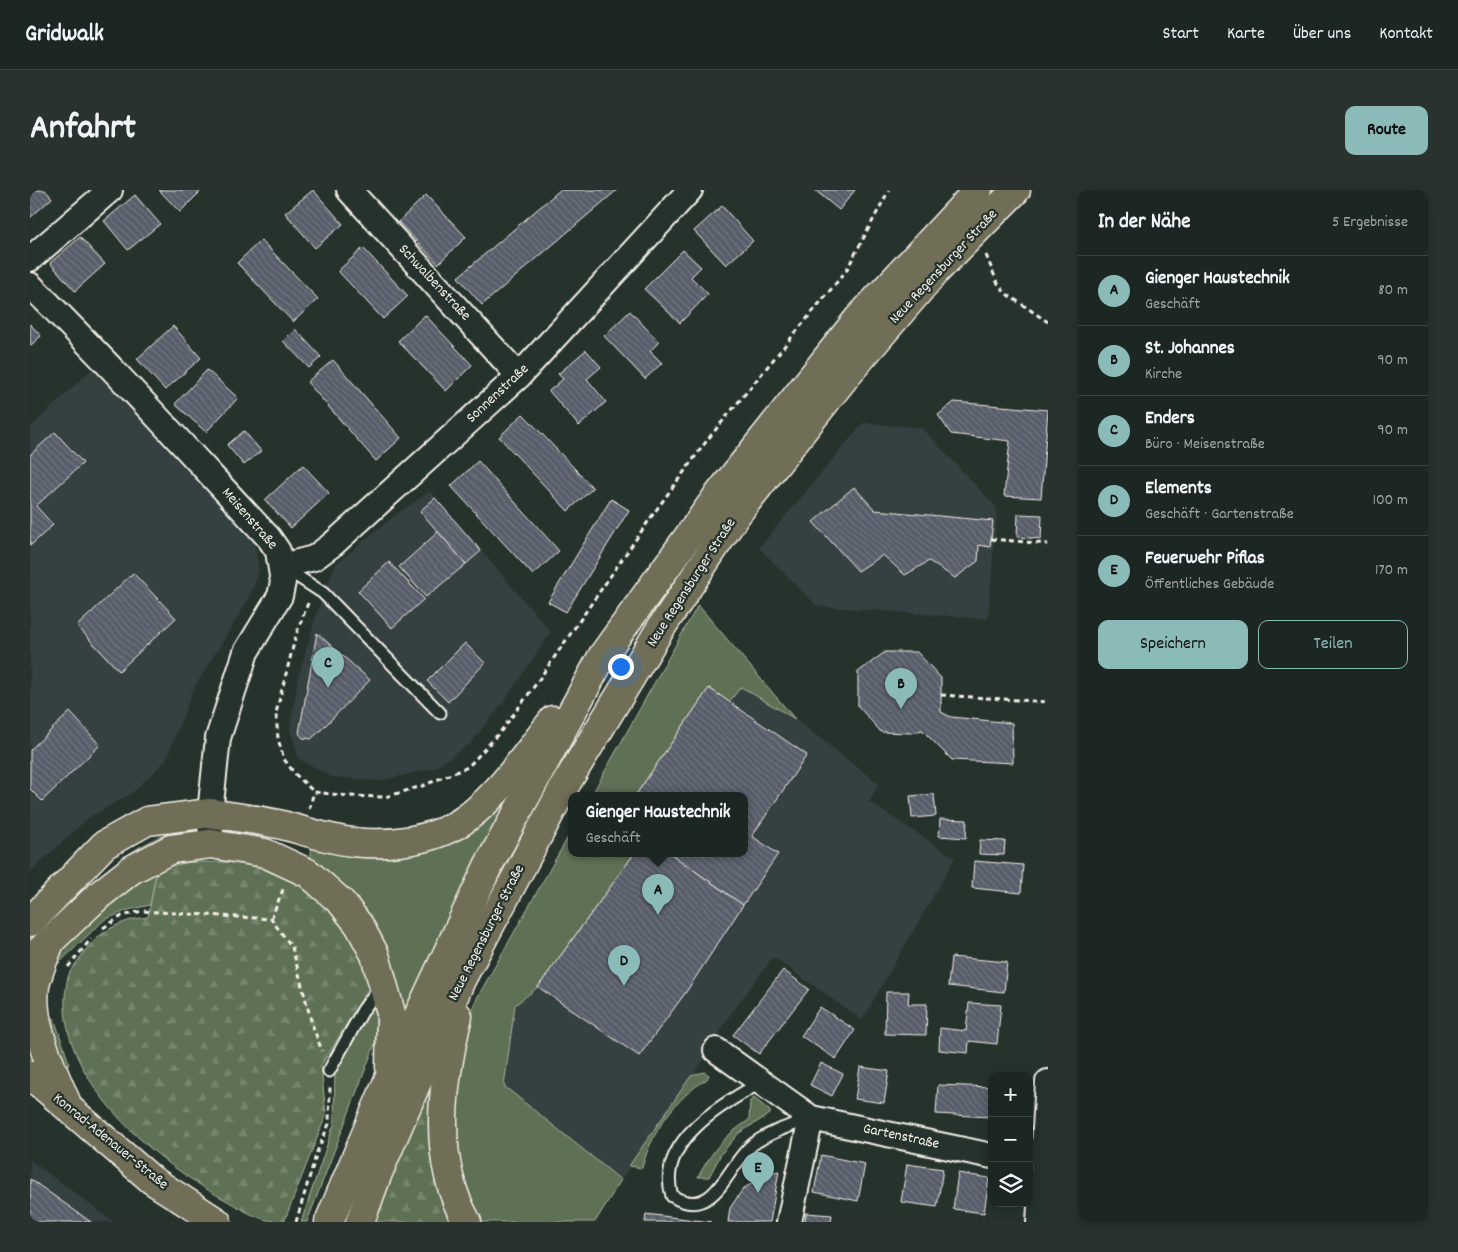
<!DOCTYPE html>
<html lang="de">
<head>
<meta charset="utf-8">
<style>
  body { margin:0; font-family:Dekko,sans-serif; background:#29322f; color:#f1f3f6 }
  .controls { position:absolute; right:15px; bottom:15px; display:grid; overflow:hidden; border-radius:10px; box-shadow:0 2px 12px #0003 }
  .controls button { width:45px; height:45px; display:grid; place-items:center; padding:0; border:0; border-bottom:1px solid #3a4340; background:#1c2622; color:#f1f3f6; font:25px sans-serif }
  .you { position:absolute; left:590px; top:476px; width:18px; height:18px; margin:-12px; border:4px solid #fff; border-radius:50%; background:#1a73e8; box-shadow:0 0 0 8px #1a73e833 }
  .badge { display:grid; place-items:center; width:32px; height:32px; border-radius:50%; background:#8bbbb9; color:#111; font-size:16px; font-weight:700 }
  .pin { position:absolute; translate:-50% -41px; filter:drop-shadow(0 1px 2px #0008) }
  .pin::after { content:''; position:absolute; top:26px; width:18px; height:15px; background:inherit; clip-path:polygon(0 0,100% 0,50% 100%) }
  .popup { position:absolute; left:538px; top:602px; width:180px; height:65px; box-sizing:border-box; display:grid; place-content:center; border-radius:10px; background:#1c2622; filter:drop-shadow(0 1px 4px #0005); font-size:16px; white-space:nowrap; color:#a0a5a5 }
  .popup b { font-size:19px; color:#f1f3f6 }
  .popup::after { content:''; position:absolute; left:50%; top:100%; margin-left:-10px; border:10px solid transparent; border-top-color:#1c2622 }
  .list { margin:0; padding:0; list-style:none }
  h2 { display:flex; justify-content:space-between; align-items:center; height:65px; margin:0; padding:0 20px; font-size:21px }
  h2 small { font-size:16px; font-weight:400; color:#a0a5a5 }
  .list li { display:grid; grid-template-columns:32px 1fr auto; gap:15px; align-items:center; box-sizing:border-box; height:70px; padding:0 20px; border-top:1px solid #3a4340 }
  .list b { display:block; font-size:19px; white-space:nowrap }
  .list p { margin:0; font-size:16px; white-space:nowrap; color:#a0a5a5 }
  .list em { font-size:16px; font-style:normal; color:#a0a5a5 }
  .actions { display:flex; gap:10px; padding:15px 20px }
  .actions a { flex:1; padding:11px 0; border:1px solid #8bbbb9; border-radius:10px; text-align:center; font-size:18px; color:#8bbbb9 }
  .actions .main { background:#8bbbb9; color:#111 }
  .icon { flex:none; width:28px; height:28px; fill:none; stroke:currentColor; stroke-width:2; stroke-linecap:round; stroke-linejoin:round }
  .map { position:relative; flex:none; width:1018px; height:1032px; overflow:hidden; border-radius:10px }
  header { display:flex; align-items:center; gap:30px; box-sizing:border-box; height:70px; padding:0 25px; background:#1c2622; border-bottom:1px solid #3a4340 }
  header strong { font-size:24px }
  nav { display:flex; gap:28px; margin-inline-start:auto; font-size:18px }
  .intro { display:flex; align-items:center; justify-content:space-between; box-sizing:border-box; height:120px; padding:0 30px }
  h1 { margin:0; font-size:35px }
  .button { padding:12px 22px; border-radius:10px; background:#8bbbb9; color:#111; font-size:18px; font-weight:700 }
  main { display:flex; gap:30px; padding:0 30px }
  aside { flex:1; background:#1c2622; border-radius:10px; box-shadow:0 2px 12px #0003 }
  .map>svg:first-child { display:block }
</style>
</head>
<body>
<header>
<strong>Gridwalk</strong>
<nav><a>Start</a><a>Karte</a><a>Über uns</a><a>Kontakt</a></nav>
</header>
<div class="intro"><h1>Anfahrt</h1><a class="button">Route</a></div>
<main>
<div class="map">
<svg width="1018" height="1032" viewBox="0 0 1018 1032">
  <defs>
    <pattern id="forest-firs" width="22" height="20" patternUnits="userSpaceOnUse" patternTransform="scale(1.25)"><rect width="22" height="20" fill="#5e7154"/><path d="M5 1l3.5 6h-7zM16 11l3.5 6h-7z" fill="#76866d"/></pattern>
    <pattern id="building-back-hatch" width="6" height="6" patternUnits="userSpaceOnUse" patternTransform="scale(1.25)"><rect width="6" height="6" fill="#585d6a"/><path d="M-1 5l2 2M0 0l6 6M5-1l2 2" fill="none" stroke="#71757f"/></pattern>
  </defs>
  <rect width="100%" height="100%" fill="#26332d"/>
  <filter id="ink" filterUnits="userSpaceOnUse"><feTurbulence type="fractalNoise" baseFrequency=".02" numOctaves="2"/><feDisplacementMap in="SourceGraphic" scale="10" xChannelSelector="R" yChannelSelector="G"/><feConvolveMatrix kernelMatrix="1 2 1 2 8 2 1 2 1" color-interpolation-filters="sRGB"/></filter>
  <g filter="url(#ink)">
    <g fill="#35403f">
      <path d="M63 178 224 349 229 381 218 410 163 500 136 570 102 603 58 628 0 682V238Z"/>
      <path d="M833 233 892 238 967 318 958 429 787 416 729 358Z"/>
      <path d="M400 301 521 442 475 510 441 553 405 578 349 591 302 587 269 569 260 539 268 488 289 416 306 374 364 326Z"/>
      <path d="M680 430 765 529 849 594 839 612 925 668 832 830 743 767 697 829 672 872 591 990 449 883 542 664H714V606H567Z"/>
      <path d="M0 970 84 1032H0Z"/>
    </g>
    <g fill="#5e7154" stroke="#a9b19e">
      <path d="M668 415 765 529 711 497 699 512 679 498 605 606H561Z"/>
      <path d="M484 602 372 828C369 807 367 786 360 767 347 727 317 690 280 671L282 655 337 668H360L409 655Z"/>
      <path d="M151 640H159L160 642 55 700C84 673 112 650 151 640Z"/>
      <path d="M542 640V664H604L508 797 485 815 474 896 591 990 565 1032H452L436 1003 426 953 424 905 438 833 447 808Z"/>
      <path d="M127 679 120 715 98 720 74 730 28 774C28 760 56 726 68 718 86 703 108 692 127 679Z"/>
      <path d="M347 814 345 854 277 1032H271L304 934 305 884 341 815Z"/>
      <path d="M24 828 39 873 38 876 34 875 15 831Z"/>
      <path d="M674 882 679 885 677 889C645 908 621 943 612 978L599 976 661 886Z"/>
      <path d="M724 908 740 921V924L709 943 691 964 679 987H668C683 960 693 947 719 930L720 911Z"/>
    </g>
    <g fill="url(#forest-firs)" stroke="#a9b19e">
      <path d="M160 672H206L224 675 281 701 316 733 344 789 291 876 296 925 254 1032C229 1032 214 1020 192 1008 121 969 15 879 38 787 40 780 46 774 50 768 66 743 89 730 118 727L127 679Z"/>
      <path d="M404 877 426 1032H345Z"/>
    </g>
    <g fill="url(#building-back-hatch)" stroke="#f4f1e8">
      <path d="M0 0H15L22 8 0 28Z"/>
      <path d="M129 0H172L150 22Z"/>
      <path d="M283 0 313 34 285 58 255 23Z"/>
      <path d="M530 0H587L452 115 428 87Z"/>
      <path d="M785 0H825L809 20Z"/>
      <path d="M105 5 130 34 98 60 74 31Z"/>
      <path d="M396 5 436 47 408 74 368 32Z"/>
      <path d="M692 16 723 51 696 75 664 41Z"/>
      <path d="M50 47 75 74 45 101 20 73Z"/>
      <path d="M231 50 288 109 263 132 207 73Z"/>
      <path d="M333 58 378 106 353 129 308 81Z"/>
      <path d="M653 60 671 77 661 87 678 104 650 133 614 99Z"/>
      <path d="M600 121 629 152 620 161 632 173 615 189 574 146Z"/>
      <path d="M395 125 442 175 416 201 368 151Z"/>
      <path d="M0 134 11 146 0 156Z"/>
      <path d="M143 136 171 168 135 200 107 169Z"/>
      <path d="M265 139 291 167 279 178 253 151Z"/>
      <path d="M556 160 571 177 557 189 576 212 549 236 519 201 533 189 528 184Z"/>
      <path d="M303 170 371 248 346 271 277 192Z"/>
      <path d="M177 180 208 208 176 242 145 214Z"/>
      <path d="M924 212 1018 220 1011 308 974 306 980 251 921 244 908 225Z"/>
      <path d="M493 224 563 298 538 321 469 247Z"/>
      <path d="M214 241 231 261 214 275 197 255Z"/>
      <path d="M25 242 53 273 6 316 23 335 0 356V265Z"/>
      <path d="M448 271 529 361 503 385 421 296Z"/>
      <path d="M273 275 299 303 261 338 235 310Z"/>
      <path d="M824 297 845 320 963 331 960 357 949 355 948 371 925 388 899 371 875 385 853 365 828 381 783 332Z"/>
      <path d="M405 308 451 361 436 374 390 321Z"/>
      <path d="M581 309 599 320 536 422 518 412Z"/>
      <path d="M988 324 1012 325 1011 349 987 347Z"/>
      <path d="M408 342 436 374 396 407 369 377Z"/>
      <path d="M359 372 394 409 362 438 328 401Z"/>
      <path d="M103 383 146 428 89 481 47 436Z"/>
      <path d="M287 443 340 490 289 542 281 549 273 548 269 543Z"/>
      <path d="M435 453 455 473 418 512 397 491Z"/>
      <path d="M855 462H887L911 488V522L921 527 982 533 983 573 922 570 892 540 882 543 851 542 828 516V482Z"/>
      <path d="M679 498 777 565 722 646 748 664 713 715 641 664H714V606H605Z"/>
      <path d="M40 522 70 555 12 611 0 599V560Z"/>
      <path d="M904 604 906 626 882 628 880 606Z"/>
      <path d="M910 629 937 630 936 648 909 646Z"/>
      <path d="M950 650 975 651 974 665 949 664Z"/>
      <path d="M604 664H641L713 715 656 802 609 866 508 797Z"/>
      <path d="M944 671 993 675 991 703 942 698Z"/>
      <path d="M921 767 977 772 974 802 918 796Z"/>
      <path d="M753 780 779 799 729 864 703 845Z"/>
      <path d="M856 802H879L878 814H897L896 845 855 844Z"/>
      <path d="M939 813 971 815 967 854 939 851 938 863 909 860 910 838 936 841Z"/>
      <path d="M790 817 825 840 806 869 771 846Z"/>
      <path d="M791 873 813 884 802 906 780 895Z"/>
      <path d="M830 877 859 881 854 913 825 909Z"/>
      <path d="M908 895 962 897 960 927 906 924Z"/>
      <path d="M791 965 835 974 828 1011 784 1002Z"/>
      <path d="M877 974 913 979 907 1017 871 1012Z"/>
      <path d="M749 981 740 1032H698L700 1018 713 999 736 984Z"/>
      <path d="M928 983 959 988 954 1023 923 1019Z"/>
      <path d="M0 989 61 1032H0Z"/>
      <path d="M776 1023 802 1025 801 1032H775Z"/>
      <path d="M616 1024 681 1032H615Z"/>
    </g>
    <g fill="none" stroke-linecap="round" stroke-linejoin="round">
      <g stroke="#f4f1e8" stroke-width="15">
        <g id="lane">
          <path d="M253 377 293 403 410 523"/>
          <path d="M299 881 333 820 352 794"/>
          <path d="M732 892C693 913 625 952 642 1006 685 1032 697 975 722 955 739 942 761 936 781 928"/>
        </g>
      </g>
      <g stroke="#f4f1e8" stroke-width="28">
        <g id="street">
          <path d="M319 0 489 186"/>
          <path d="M0 69 80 0"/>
          <path d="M0 95C83 177 160 263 239 348L248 361 253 392 250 406 216 462 188 548 180 623 181 654"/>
          <path d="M252 376 284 368 303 354 489 186 660 0"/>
          <path d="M686 860 781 928 962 966"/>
          <path d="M759 1032 781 928"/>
          <path d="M1009 1032 1018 892"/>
        </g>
      </g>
      <g stroke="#f4f1e8" stroke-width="31">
        <g id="primary">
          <path d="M0 732 74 655 117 631 180 623"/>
          <path d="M19 755C14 768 8 782 5 796 0 836 22 878 37 914"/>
          <path d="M0 770 68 706 101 680 141 659 181 654"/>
          <path d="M0 885 122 990 187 1032"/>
        </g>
      </g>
      <g stroke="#f4f1e8" stroke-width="31">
        <g id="highway">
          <path d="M180 623C202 627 225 629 248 634 272 640 297 649 322 652 360 656 407 651 438 627 472 601 497 563 523 530"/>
          <path d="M181 654 235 663 278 683 312 713 329 735 345 765 361 823 360 877"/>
          <path d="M428 826C412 893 401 970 437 1032"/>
          <path d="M299 1032 360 886 458 676 573 465 686 308 828 129 948 0"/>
          <path d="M330 1032 348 983 431 790 534 597 629 441 706 325 819 182 905 82 986 0"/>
        </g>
      </g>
      <g stroke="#f4f1e8" stroke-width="3" stroke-dasharray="5 4" stroke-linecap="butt">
        <path d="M956 65 967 92 975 103 1018 132"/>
        <path d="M961 349 1018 354"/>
        <path d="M278 413 266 445 246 523 248 549 254 569 265 584 284 602 319 606 355 607 392 596 438 577 471 541 501 501 624 323 678 249 816 81 859 0"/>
        <path d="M911 505 1018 512"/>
        <path d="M279 619 284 602"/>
        <path d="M241 729 254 697"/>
        <path d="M73 738 92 726 112 721 241 729 262 757 282 834 292 861"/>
        <path d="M38 777 61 749"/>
        <path d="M266 1032 287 962 299 934 300 896"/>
      </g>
      <use href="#lane" stroke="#26332d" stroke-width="11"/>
      <use href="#street" stroke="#26332d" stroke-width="24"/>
      <use href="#primary" stroke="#716e59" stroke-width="28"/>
      <use href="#highway" stroke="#716e59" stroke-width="28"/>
    </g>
  </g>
  <g text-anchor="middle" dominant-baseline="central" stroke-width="4.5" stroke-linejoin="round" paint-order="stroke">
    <g font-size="15" fill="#f4f1e8" stroke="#26332d">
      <text transform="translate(914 77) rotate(-47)">Neue Regensburger Straße</text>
      <text transform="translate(404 93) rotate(47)">Schwalbenstraße</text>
      <text transform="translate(468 204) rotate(-43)">Sonnenstraße</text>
      <text transform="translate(219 329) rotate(49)">Meisenstraße</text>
      <text transform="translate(662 393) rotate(-57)">Neue Regensburger Straße</text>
      <text transform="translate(457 743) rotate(-63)">Neue Regensburger Straße</text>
      <text transform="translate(871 947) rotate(12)">Gartenstraße</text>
      <text transform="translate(80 952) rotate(39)">Konrad-Adenauer-Straße</text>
    </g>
  </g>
</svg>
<div class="controls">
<button>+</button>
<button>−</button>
<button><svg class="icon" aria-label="layers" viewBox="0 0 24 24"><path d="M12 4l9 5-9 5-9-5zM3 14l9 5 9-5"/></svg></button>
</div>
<div class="you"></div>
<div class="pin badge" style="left:628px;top:725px">A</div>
<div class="popup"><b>Gienger Haustechnik</b>Geschäft</div>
<div class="pin badge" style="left:871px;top:519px">B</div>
<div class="pin badge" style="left:298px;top:498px">C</div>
<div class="pin badge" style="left:594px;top:796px">D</div>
<div class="pin badge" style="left:728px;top:1003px">E</div>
</div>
<aside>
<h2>In der Nähe<small>5 Ergebnisse</small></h2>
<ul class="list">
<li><span class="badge">A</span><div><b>Gienger Haustechnik</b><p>Geschäft</p></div><em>80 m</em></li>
<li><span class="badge">B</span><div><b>St. Johannes</b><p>Kirche</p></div><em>90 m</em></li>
<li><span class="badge">C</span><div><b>Enders</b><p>Büro · Meisenstraße</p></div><em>90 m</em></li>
<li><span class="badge">D</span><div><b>Elements</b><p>Geschäft · Gartenstraße</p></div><em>100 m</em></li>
<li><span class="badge">E</span><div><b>Feuerwehr Piflas</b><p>Öffentliches Gebäude</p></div><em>170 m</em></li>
</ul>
<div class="actions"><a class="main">Speichern</a><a>Teilen</a></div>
</aside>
</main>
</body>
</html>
